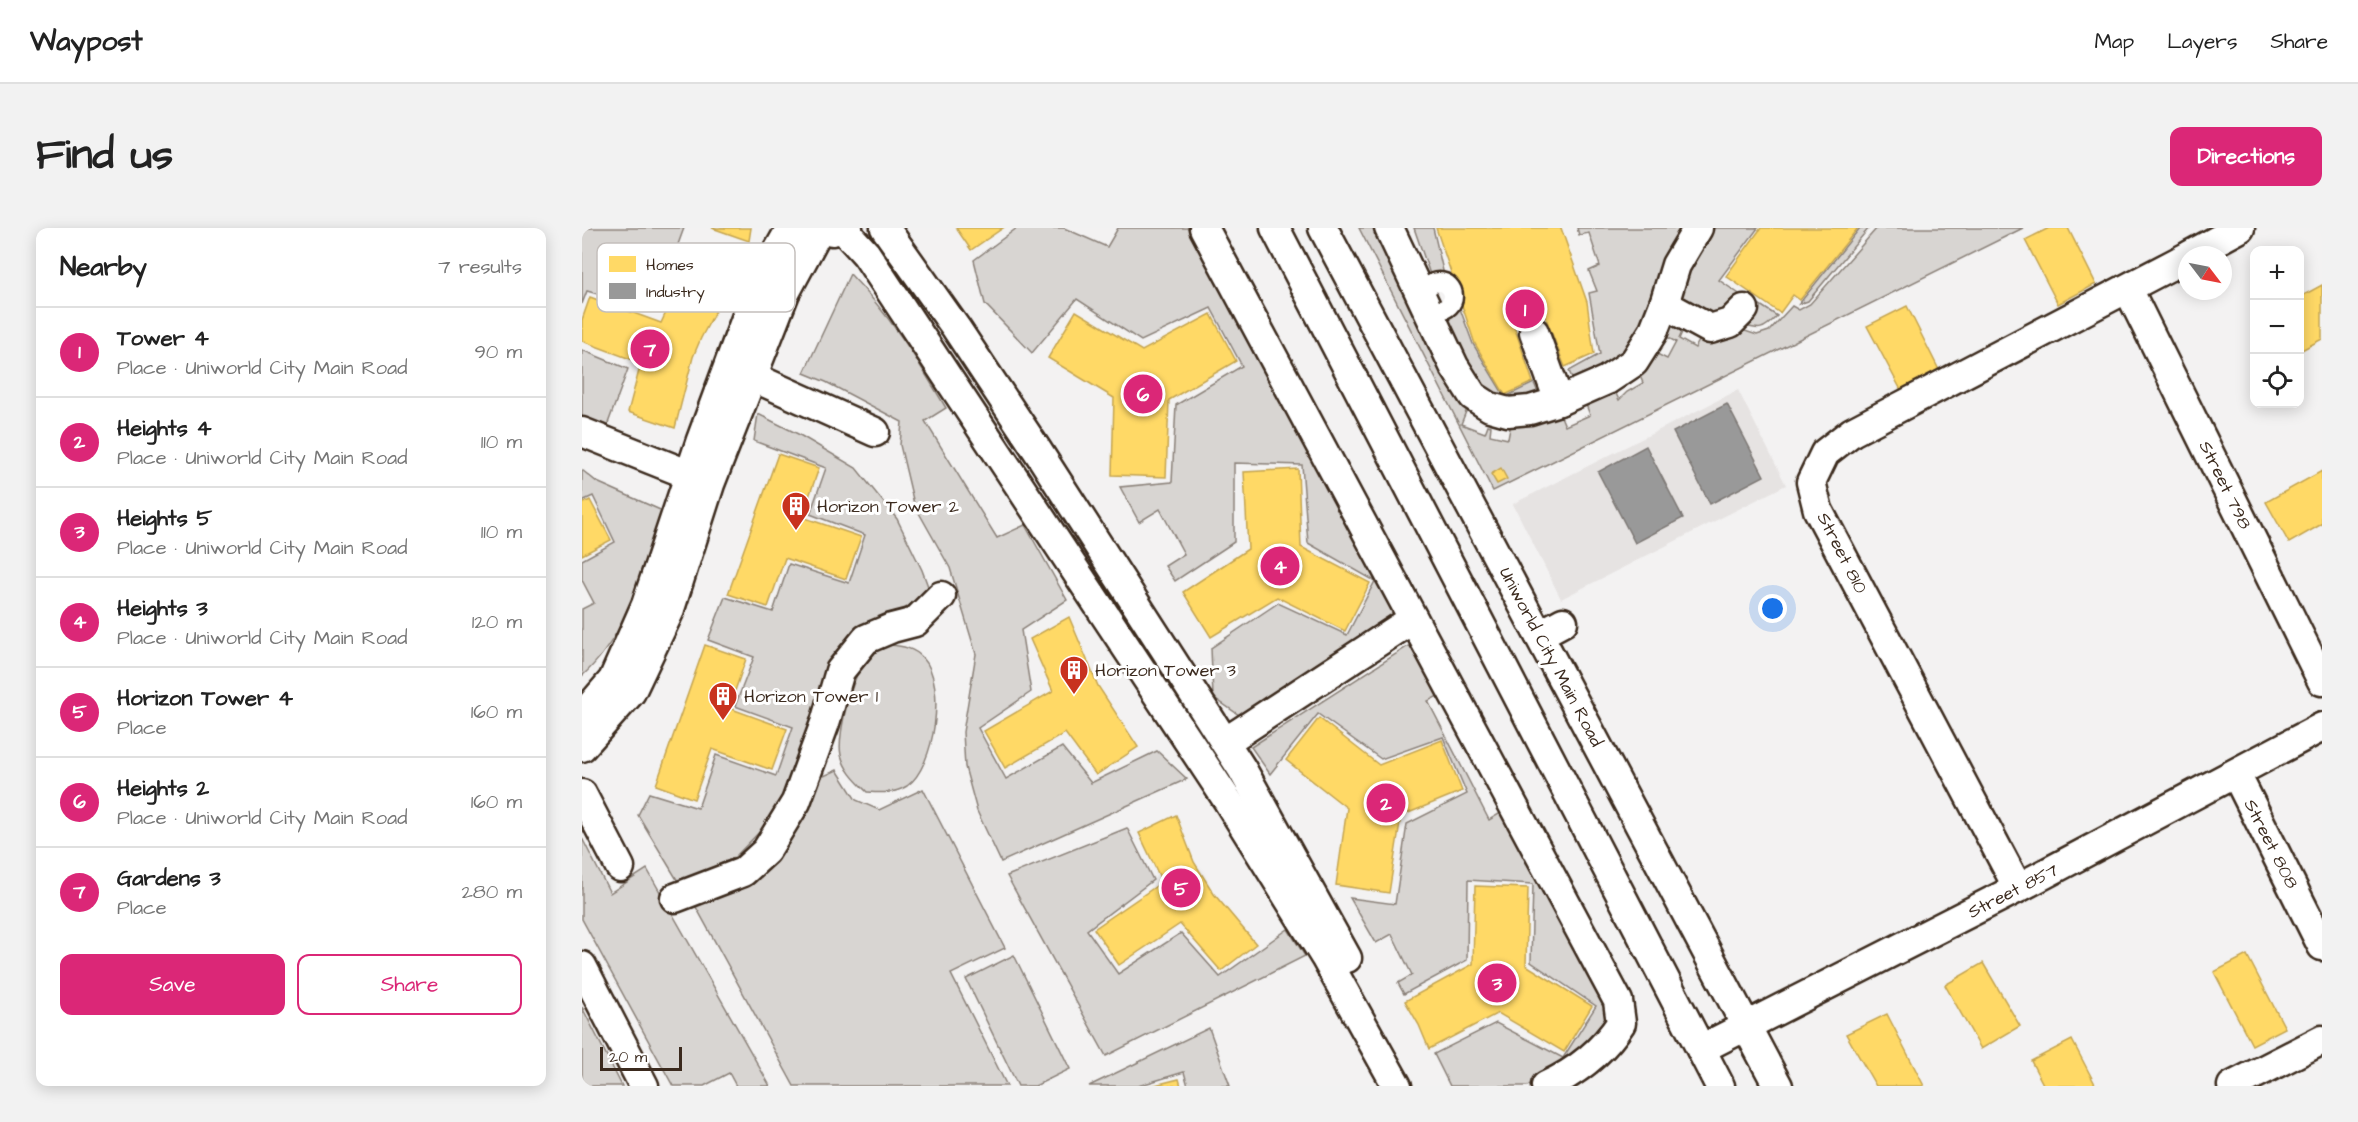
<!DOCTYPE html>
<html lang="en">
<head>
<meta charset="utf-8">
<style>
  body { margin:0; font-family:"Architects Daughter",sans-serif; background:#f2f2f2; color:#222 }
  .controls { position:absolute; right:18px; top:18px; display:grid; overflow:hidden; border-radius:12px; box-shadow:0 3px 15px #0003 }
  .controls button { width:54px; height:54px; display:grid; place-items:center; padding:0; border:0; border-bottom:2px solid #e0e0e0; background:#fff; color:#222; font:30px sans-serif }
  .compass { position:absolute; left:1596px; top:18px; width:54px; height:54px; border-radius:50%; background:#fff; box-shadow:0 3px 15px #0003; rotate:122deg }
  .scale { position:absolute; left:18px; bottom:15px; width:82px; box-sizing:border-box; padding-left:6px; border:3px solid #3b2a1e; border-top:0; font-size:16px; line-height:21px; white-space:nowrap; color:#3b2a1e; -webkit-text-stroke:4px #fff; paint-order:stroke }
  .you { position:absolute; left:1191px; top:381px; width:21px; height:21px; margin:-15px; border:4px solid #fff; border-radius:50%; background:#1a73e8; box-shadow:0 0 0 9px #1a73e833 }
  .badge { display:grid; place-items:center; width:39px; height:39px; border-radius:50%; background:#db2777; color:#fff; font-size:20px; font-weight:700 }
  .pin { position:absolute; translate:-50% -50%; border:3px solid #fff; box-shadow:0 2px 6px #0006 }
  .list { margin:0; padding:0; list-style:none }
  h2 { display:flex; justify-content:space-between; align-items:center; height:78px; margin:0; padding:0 24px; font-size:26px }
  h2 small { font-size:20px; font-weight:400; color:#767676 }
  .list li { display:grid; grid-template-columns:39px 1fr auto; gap:18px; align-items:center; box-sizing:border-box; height:90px; padding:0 24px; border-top:2px solid #e0e0e0 }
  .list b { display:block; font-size:22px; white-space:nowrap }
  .list p { margin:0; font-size:20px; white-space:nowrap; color:#767676 }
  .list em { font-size:20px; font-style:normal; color:#767676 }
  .actions { display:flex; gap:12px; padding:18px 24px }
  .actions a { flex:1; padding:14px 0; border:2px solid #db2777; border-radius:12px; text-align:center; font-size:21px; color:#db2777 }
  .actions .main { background:#db2777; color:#fff }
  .icon { flex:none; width:33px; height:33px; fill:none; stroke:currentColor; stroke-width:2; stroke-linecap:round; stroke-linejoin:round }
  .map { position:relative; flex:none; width:1740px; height:858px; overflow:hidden; border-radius:12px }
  header { display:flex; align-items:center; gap:36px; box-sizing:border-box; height:84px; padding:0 30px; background:#fff; border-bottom:2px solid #e0e0e0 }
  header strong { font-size:28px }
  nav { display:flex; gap:33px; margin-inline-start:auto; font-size:21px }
  .intro { display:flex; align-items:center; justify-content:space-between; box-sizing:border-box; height:144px; padding:0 36px }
  h1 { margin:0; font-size:42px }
  .button { padding:15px 27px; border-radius:12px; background:#db2777; color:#fff; font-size:21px; font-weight:700 }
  main { display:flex; gap:36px; padding:0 36px }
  aside { flex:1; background:#fff; border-radius:12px; box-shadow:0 3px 15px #0003 }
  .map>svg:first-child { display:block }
</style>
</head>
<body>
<header>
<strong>Waypost</strong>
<nav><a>Map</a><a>Layers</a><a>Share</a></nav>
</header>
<div class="intro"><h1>Find us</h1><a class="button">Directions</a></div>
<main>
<aside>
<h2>Nearby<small>7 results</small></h2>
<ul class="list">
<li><span class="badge">1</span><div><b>Tower 4</b><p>Place · Uniworld City Main Road</p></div><em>90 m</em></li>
<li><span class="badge">2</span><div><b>Heights 4</b><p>Place · Uniworld City Main Road</p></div><em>110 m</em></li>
<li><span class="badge">3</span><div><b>Heights 5</b><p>Place · Uniworld City Main Road</p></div><em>110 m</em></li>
<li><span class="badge">4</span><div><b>Heights 3</b><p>Place · Uniworld City Main Road</p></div><em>120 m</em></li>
<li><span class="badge">5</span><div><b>Horizon Tower 4</b><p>Place</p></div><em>160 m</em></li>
<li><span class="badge">6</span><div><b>Heights 2</b><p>Place · Uniworld City Main Road</p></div><em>160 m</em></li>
<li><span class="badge">7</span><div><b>Gardens 3</b><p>Place</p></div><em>280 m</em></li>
</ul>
<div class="actions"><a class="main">Save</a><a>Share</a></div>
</aside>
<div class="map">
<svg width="1740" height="858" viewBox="0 0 1740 858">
  <rect width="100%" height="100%" fill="#f3f2f2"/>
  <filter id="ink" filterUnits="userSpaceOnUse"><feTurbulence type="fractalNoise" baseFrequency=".0167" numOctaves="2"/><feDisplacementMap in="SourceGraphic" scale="12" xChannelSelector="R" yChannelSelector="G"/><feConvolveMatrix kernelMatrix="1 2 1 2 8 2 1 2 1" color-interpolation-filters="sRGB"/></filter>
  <g filter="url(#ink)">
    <path fill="#e6e3e2" d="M1156 162 1204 257 979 371 931 276Z"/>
    <g fill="#d8d5d2" stroke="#8a8078" stroke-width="1.5">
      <path d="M0 0H102L72 82 5 63 0 76Z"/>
      <path d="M435 0H482L525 19 536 0H608L820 384 660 489 631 469 629 420 696 375 765 407 793 353 726 315 720 237 652 235V314L593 353 583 338 602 326 578 281 557 294 538 259 590 254 594 177 660 138 629 80 559 113 495 71 450 125 403 76 392 32Z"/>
      <path d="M777 0H798L887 176 879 196 903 205 906 197 909 198 908 207 926 211 930 190 975 179 983 198 1008 187 1001 169 1029 155 1037 172 1045 164 1061 155 1055 141 1067 122 1085 131 1094 114 1076 104 1085 82 1105 93 1097 111 1113 120 1123 102 1151 99 1175 107 1187 103 1210 78 1217 82 1228 76 1295 0H1441L911 263Z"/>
      <path d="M832 0H851L862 47 850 52Z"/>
      <path d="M995 0H1109L1050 130 994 159 987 143 1018 126 1007 65 1015 63 1007 43 1018 38 1007 5 997 7Z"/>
      <path d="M1122 0H1176L1137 52 1166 72 1147 91 1087 74Z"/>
      <path d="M1278 0H1287L1226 73 1217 76Z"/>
      <path d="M268 46C308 87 335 131 364 180L343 193 415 310 443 297 485 372 439 402 449 464 396 500 424 551 480 519 509 555 575 523 605 551 419 634 395 583 383 539 381 504 394 426 368 340 332 276 318 217 320 194 244 154 222 145Z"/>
      <path d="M1175 75 1195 88C1178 106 1176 101 1154 95Z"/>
      <path d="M877 78 891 116 923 169 952 155 960 174 947 177 899 164 857 85Z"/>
      <path d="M0 122 46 141 25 198 0 189Z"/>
      <path d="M176 186 216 206 274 240 315 291 340 342 347 361C322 384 308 391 276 403L214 545 188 593 153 629 97 655 56 587 67 565 116 580 134 527 194 548 211 499 153 478 172 429 126 412 143 369 191 384 207 336 267 355 283 307 228 286 244 240 172 213Z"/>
      <path d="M0 242 15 254 85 285C62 340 46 407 0 448V381L12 375 0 352V332L33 314 11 268 0 273Z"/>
      <path d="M834 413 862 465 846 473 907 592 922 583 1030 793 978 843 945 858H868L852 826 914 795 981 830 1014 778 949 734 951 656 886 652 885 732 822 766 816 755 830 747 810 706 794 715 768 670 813 676 825 596 885 566 861 509 799 531 736 486 688 546 669 519Z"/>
      <path d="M308 417C320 418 332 420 341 430 365 455 353 539 325 558 312 566 299 565 285 564 274 553 263 543 259 527 254 507 273 435 290 423 295 420 302 419 308 417Z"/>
      <path d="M255 542 274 572 297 582 341 561 423 720 369 746 425 858H212L113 677 233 552Z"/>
      <path d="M545 600 571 652 505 702 536 746 599 705 638 749 706 701 723 728 524 828 425 648Z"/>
      <path d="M0 610 28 665 65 641 188 858H154L147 845 122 858H91L0 691Z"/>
      <path d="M432 727 488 841 453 858H436L384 751Z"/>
      <path d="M0 779 40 858H0Z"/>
      <path d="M627 800 648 858H606L602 844 556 858H507Z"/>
    </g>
    <g fill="#ffd966" stroke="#c4a450" stroke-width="1.5">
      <path d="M130 0H169L167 13Z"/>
      <path d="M374 0H421L389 22Z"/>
      <path d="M854 0H979L1005 74 1012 126 983 139 963 88 932 98 951 154 923 167 893 116Z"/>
      <path d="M1179 0H1276L1218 72 1211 67 1198 85 1144 48Z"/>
      <path d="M1467 0H1486L1514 56 1476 76 1443 12Z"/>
      <path d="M101 48 143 65 119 110 111 129 93 200 46 184 59 135 0 113V92L8 69 79 95Z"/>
      <path d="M1740 57V111L1718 123V69Z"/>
      <path d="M1325 78 1357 142 1319 162 1285 98Z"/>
      <path d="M494 83 560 123 629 86 654 133 587 172 584 249 530 247 532 170 466 130Z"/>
      <path d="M196 226 237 240 220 289 279 309 264 351 203 330 186 379 146 366Z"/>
      <path d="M919 240 925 251 915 256 909 246Z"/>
      <path d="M716 241 719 319 788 355 763 403 695 369 629 409 601 364 666 321 662 244Z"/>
      <path d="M1740 243V296L1707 315 1684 274Z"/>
      <path d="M8 272 29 312 0 327V276Z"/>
      <path d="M487 389 516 458 556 519 514 547 483 505 423 540 402 503 471 463 448 411Z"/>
      <path d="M123 417 164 431 147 480 205 501 190 542 130 521 112 571 74 557Z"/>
      <path d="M737 490 797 537 860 512 880 563 819 588 807 665 754 657 765 580 704 532Z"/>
      <path d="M594 587 612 634 632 666 674 716 639 743 598 696 537 737 512 701 580 654 557 605Z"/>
      <path d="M893 658 946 660 944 737 1010 778 982 824 916 785 847 821 837 797 823 773 891 736Z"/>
      <path d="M1665 727 1703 800 1670 817 1632 744Z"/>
      <path d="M1401 735 1438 798 1399 821 1363 757Z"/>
      <path d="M1305 786 1342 858H1294L1264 806Z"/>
      <path d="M1490 812 1514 858H1462L1449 833Z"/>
      <path d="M597 851 599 858H569Z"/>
    </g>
    <g fill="#999" stroke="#7d7874" stroke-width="1.5">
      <path d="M1145 176 1182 248 1128 276 1091 204Z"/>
      <path d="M1064 218 1101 290 1053 315 1016 244Z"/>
    </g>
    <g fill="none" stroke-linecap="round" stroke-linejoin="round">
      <g stroke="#3b2a1e" stroke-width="33">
        <g id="minor">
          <path d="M303 0 374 100 455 222 660 541 765 730"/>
          <path d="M622 0 1036 773 1039 795C1021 823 994 844 964 858"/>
          <path d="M693 0 1138 858"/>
          <path d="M741 0 1196 858"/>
          <path d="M807 0 872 138 891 168 908 179 926 184 948 182 977 173 1025 152 1052 134 1071 104 1082 76 1094 37 1116 0"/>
          <path d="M262 2 284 26 646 573 743 729 815 858"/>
          <path d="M1608 27 1658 0"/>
          <circle cx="857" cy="68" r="9"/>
          <path d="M1546 61 1740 453"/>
          <path d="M1082 76 1128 101 1148 95 1162 81"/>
          <path d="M952 104 977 173"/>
          <path d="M171 149 293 204"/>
          <path d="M0 204 108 247"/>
          <path d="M957 407 981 394"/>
          <path d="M0 488 31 452 64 377 119 212 176 58 209 0"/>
          <path d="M643 514 831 391"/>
          <path d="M0 519 49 464 87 384 128 256 203 65 238 0 250 3 266 0"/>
          <path d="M1654 546 1740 718"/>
          <path d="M0 566 38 639"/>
          <path d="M1436 660 1236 282 1229 254 1243 225 1270 204 1605 29"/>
          <path d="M93 670 161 644 184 623 214 574 243 495 258 443 284 411 310 400 333 394 359 368"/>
          <path d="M0 738 62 858"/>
          <path d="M1119 821 1436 660 1740 499"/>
          <path d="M1650 858 1740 812"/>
        </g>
      </g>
      <use href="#minor" stroke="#fff" stroke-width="28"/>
    </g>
  </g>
  <defs>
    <g id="building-pin" transform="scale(1.5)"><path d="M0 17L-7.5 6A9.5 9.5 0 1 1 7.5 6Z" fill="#c8321e" stroke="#fff"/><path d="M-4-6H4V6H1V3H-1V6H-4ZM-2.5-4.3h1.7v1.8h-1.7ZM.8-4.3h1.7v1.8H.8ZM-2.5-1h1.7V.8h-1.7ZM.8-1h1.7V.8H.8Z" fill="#fff"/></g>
  </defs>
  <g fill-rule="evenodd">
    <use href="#building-pin" x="214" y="278"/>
    <use href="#building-pin" x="492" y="442"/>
    <use href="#building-pin" x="141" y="468"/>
  </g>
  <g text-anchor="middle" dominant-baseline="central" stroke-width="6" stroke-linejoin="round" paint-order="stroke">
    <g font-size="18" fill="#3b2a1e" stroke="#fff">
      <text transform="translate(1643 257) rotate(64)">Street 798</text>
      <text transform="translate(1260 325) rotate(63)">Street 810</text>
      <text transform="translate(969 429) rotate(62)">Uniworld City Main Road</text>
      <text transform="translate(1689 616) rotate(63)">Street 808</text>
      <text transform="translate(1431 663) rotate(-27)">Street 857</text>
    </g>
    <g font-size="18" fill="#3b2a1e" stroke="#fff" text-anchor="start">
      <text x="235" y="278">Horizon Tower 2</text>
      <text x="513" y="442">Horizon Tower 3</text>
      <text x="162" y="468">Horizon Tower 1</text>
    </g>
  </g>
  <rect x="15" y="15" width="198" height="69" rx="9" fill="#fff" stroke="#c4bfbc" stroke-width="1.5"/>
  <rect x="27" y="28" width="27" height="16" fill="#ffd966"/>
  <rect x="27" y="55" width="27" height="16" fill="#999"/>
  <g font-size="16" fill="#3b2a1e">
    <text x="64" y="42">Homes</text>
    <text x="64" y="69">Industry</text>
  </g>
</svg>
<div class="controls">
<button>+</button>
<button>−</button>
<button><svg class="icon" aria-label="locate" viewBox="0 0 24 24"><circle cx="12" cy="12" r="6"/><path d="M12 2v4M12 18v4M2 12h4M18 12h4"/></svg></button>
</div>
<svg class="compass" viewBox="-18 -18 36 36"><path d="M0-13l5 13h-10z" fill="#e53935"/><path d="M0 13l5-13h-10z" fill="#767676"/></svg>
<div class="scale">20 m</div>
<div class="you"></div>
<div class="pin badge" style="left:943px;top:81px">1</div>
<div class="pin badge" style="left:804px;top:575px">2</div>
<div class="pin badge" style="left:915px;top:755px">3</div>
<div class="pin badge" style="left:698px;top:338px">4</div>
<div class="pin badge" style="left:599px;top:660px">5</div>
<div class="pin badge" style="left:561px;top:166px">6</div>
<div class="pin badge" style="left:68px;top:121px">7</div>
</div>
</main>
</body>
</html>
